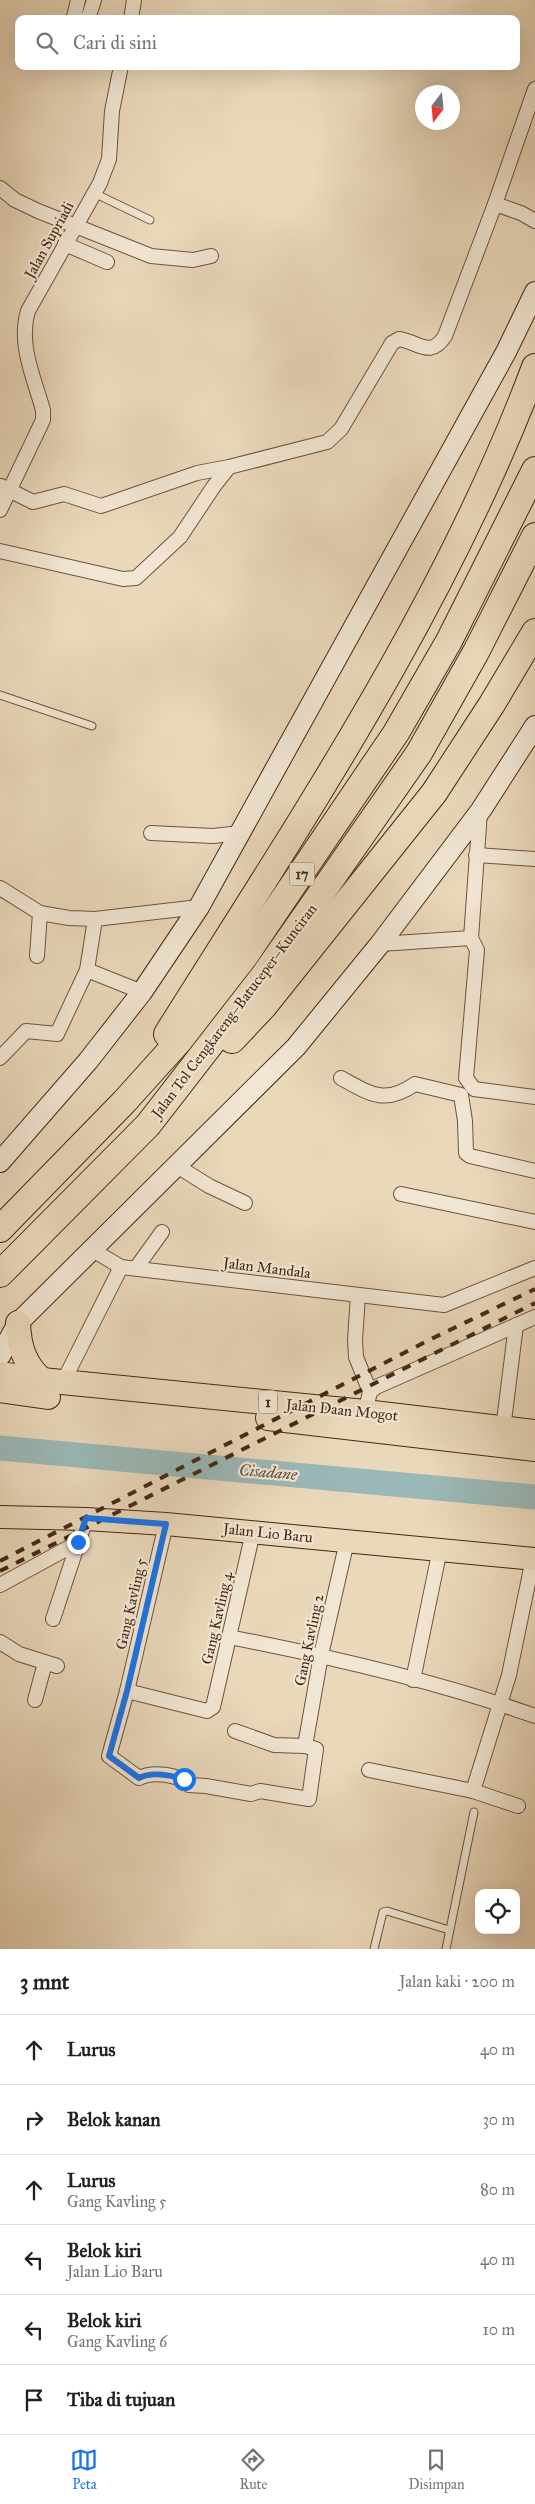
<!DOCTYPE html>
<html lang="id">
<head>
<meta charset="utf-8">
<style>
  body { margin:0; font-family:"IM FELL Great Primer",serif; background:#f2f2f2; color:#202124 }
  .controls { position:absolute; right:15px; bottom:15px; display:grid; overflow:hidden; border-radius:10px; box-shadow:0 5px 20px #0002 }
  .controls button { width:45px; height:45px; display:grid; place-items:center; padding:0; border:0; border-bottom:1px solid #e0e0e0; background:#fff; color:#202124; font:25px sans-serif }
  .compass { position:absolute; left:415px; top:85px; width:45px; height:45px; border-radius:50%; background:#fff; box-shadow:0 5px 20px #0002; rotate:196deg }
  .stop { position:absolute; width:15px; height:15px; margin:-11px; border:4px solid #1a73e8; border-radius:50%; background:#fff }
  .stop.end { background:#1a73e8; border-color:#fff; box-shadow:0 1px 5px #0008 }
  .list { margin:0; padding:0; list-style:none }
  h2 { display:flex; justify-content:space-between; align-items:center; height:65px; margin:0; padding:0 20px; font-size:21px }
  h2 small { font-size:16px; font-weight:400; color:#757577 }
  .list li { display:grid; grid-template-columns:32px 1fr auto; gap:15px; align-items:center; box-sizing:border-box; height:70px; padding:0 20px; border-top:1px solid #e0e0e0 }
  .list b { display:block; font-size:19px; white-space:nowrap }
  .list p { margin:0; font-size:16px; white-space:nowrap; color:#757577 }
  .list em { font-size:16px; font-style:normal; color:#757577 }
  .icon { flex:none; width:28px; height:28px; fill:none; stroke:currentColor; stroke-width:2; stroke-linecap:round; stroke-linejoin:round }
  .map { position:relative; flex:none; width:535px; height:1949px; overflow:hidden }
  .search { position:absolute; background:#fff; box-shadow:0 5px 20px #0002; left:15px; right:15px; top:15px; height:55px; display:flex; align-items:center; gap:12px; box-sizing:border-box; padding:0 18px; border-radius:10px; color:#757577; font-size:19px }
  .sheet { height:485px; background:#fff }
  nav { display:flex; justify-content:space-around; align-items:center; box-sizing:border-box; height:70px; border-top:1px solid #e0e0e0; background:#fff; font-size:14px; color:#757577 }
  nav a { display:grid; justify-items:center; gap:2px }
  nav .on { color:#1a73e8 }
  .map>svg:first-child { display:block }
</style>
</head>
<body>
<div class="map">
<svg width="535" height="1949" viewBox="0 0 535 1949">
  <rect width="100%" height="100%" fill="#ead8bb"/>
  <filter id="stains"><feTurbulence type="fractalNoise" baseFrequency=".004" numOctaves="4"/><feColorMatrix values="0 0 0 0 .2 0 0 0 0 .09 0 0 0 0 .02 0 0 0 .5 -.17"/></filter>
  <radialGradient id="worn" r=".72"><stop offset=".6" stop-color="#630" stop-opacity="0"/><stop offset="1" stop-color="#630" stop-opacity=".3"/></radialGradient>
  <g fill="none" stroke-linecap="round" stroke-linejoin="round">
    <path stroke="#9ab8b7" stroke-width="25" d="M0 1448 535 1497"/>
    <g stroke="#6e533d" stroke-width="9">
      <g id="service">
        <path d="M94 193 150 220"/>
        <path d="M0 695 92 726"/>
        <path d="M374 1949 383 1912 387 1911 449 1930"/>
        <path d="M446 1949 474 1812"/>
      </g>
    </g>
    <g stroke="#6e533d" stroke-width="16">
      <g id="minor">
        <path d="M78 0 74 17 80 19"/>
        <path d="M88 19 94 0"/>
        <path d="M131 19 134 0"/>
        <path d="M0 188 15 200 38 211 151 256 193 260 211 256"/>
        <path d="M495 204 521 213 535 221"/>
        <path d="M65 244 107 262"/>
        <path d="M1 486 33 502 64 494 101 506 197 473 229 467"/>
        <path d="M0 510 43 420V410C34 378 18 344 28 311L100 183 109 159 112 111 121 66"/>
        <path d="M0 551 123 579 136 578 180 537 214 486 229 467 327 442 341 429 392 343 399 339C419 342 430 359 445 336L495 204 535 89"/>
        <path d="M151 833 213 836 241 833"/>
        <path d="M476 855 535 859"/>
        <path d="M0 888 40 913 69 918 95 919"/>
        <path d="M471 938 480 812"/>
        <path d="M380 944 471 938 477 950 466 1078 474 1089 535 1097"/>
        <path d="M37 956 40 913"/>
        <path d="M87 970 95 919 199 907"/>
        <path d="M0 1058 26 1031 57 1034 87 970 142 992"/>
        <path d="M341 1078C370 1094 385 1105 415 1084L461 1095 465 1121 466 1153 470 1156 535 1171"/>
        <path d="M177 1166 209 1186 245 1203"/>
        <path d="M401 1194 535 1222"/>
        <path d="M91 1249 121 1267 444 1305 535 1268"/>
        <path d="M136 1268 162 1232"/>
        <path d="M358 1295 355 1340 356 1357 370 1392"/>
        <path d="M63 1382 121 1267"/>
        <path d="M365 1412 370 1392 376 1387 535 1317"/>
        <path d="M503 1429 516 1325"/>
        <path d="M166 1524 127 1691 109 1756 139 1778C152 1771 179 1774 189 1785L206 1786 251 1794 260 1791 309 1799 316 1749 305 1746 274 1745 235 1731"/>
        <path d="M0 1585 79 1542"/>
        <path d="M53 1619 86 1519"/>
        <path d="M229 1637C332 1657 436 1681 535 1716"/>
        <path d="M0 1642 19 1654 57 1666"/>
        <path d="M413 1680 440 1549"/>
        <path d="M127 1691 207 1711 213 1707 253 1532"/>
        <path d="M35 1700 45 1663"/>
        <path d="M305 1746 321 1655 347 1541"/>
        <path d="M369 1770 473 1791 518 1806"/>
        <path d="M473 1791 509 1675 533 1559"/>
      </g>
    </g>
    <g stroke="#452713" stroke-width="22">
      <g id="secondary">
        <path d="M0 1162 88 1061 142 992 199 907 506 352 535 292"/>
        <path d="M0 1356 18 1323 296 1047 380 944 481 810 535 726"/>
      </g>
    </g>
    <g stroke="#452713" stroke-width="24">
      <path id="primary" d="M0 1517 86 1519 166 1524 535 1559"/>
    </g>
    <g stroke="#452713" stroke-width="26">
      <g id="trunk">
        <path d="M18 1323C19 1346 24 1364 42 1380"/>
        <path d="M0 1374 42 1380 365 1412 535 1432"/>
        <path d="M0 1390 48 1397"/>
        <path d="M268 1418 535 1449"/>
      </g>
    </g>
    <g stroke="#452713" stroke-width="28">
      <g id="motorway">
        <path d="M167 1034C302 819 446 605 535 367"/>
        <path d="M232 1040 264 1006 434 793 492 704 535 632"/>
        <path d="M0 1229 124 1102 179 1041 245 956 396 733 449 641 535 470"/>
        <path d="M0 1274 148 1125 265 974 419 753 476 652 535 536"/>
      </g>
    </g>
    <use href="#service" stroke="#f1e6d3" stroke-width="7"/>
    <use href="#minor" stroke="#f1e6d3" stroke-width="14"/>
    <use href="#secondary" stroke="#f1e6d3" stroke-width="20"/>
    <use href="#primary" stroke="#ead8bb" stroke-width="22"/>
    <use href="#trunk" stroke="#ead8bb" stroke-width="24"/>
    <use href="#motorway" stroke="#ead8bb" stroke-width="26"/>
    <g stroke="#452713" stroke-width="4" stroke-dasharray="9 9" stroke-linecap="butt">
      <path d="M0 1561 429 1340 535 1289"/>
      <path d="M0 1571 535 1303"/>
    </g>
  </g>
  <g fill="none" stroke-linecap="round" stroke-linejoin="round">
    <path stroke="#1a73e8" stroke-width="6" d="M78 1542 86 1518 166 1524 127 1691 109 1756 139 1778C152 1771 170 1775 184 1779"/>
  </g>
  <g text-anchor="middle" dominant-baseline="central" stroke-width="4.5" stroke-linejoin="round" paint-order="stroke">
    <g fill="#f1e6d3" stroke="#79604d" stroke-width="1">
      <rect x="289.5" y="862.5" width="25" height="23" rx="4"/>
      <rect x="259" y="1390.5" width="18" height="23" rx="4"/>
    </g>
    <g font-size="14" font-weight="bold" fill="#452713">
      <text x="302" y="874">17</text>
      <text x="268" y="1402">1</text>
    </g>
    <g font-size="15" fill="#452713" stroke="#f1e6d3">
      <text transform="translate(49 240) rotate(-61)">Jalan Supriadi</text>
      <text transform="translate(234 1011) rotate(-53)">Jalan Tol Cengkareng–Batuceper–Kunciran</text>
      <text transform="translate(267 1268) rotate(7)">Jalan Mandala</text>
      <text transform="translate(342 1410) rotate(6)">Jalan Daan Mogot</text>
      <text transform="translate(268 1533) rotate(6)">Jalan Lio Baru</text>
      <text transform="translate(131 1604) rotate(-77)">Gang Kavling 5</text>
      <text transform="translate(217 1618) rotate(-77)">Gang Kavling 4</text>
      <text transform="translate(309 1640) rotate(-78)">Gang Kavling 2</text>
    </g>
    <g font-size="16" font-style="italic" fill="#5a4b3c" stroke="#f1e6d3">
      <text transform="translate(268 1472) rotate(5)">Cisadane</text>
    </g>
  </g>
  <rect width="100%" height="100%" filter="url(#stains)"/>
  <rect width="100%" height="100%" fill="url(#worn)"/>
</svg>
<div class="controls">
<button><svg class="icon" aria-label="locate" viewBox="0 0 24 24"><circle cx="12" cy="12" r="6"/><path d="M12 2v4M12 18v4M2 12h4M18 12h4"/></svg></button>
</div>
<svg class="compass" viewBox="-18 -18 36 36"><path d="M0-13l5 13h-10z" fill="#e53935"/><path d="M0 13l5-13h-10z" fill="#757577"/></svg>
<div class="stop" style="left:184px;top:1779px"></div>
<div class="stop end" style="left:78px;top:1542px"></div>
<div class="search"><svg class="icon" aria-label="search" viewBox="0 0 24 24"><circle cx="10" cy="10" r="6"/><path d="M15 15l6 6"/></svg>Cari di sini</div>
</div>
<section class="sheet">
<h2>3 mnt<small>Jalan kaki · 200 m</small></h2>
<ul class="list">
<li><svg class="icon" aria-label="ahead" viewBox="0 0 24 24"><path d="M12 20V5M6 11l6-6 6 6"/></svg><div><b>Lurus</b></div><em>40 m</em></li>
<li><svg class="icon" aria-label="right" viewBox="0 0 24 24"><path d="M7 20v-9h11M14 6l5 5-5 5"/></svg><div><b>Belok kanan</b></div><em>30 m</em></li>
<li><svg class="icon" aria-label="ahead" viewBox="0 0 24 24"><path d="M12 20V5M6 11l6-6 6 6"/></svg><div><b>Lurus</b><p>Gang Kavling 5</p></div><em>80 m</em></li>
<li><svg class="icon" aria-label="left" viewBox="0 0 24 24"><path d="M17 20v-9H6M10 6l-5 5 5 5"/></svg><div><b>Belok kiri</b><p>Jalan Lio Baru</p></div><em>40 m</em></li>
<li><svg class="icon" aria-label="left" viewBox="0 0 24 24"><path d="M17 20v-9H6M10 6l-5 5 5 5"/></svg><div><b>Belok kiri</b><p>Gang Kavling 6</p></div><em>10 m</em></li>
<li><svg class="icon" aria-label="arrive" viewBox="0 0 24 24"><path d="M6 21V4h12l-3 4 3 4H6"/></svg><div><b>Tiba di tujuan</b></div></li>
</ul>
</section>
<nav>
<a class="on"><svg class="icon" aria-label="map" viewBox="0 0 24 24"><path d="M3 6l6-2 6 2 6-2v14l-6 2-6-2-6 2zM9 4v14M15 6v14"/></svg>Peta</a>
<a><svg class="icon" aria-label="directions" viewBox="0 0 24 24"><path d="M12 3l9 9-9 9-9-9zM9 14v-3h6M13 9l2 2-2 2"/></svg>Rute</a>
<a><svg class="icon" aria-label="saved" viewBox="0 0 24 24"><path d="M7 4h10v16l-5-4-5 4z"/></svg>Disimpan</a>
</nav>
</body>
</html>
